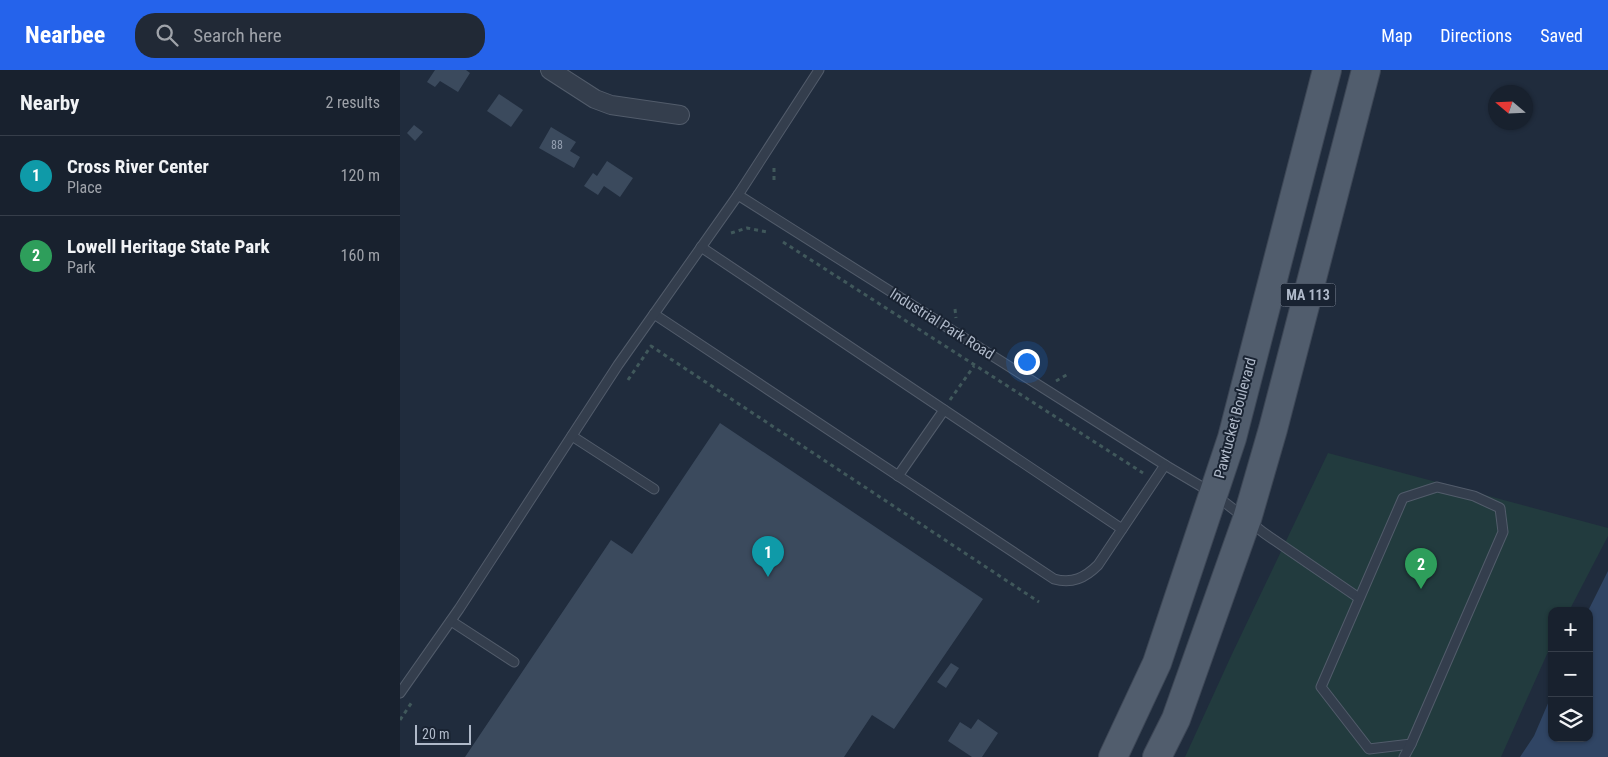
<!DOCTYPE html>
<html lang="en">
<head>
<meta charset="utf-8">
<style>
  body { margin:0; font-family:"Roboto Condensed",sans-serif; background:#212936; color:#f1f3f6 }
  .controls { position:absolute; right:15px; bottom:15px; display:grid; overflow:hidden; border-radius:10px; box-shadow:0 1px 4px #0004 }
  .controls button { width:45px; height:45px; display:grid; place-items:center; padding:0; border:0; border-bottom:1px solid #363e4a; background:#18212e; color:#f1f3f6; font:25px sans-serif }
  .compass { position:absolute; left:1088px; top:15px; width:45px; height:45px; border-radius:50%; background:#18212e; box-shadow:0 1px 4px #0004; rotate:289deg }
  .scale { position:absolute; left:15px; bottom:12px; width:56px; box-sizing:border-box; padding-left:5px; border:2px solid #afb9c9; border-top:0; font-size:14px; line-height:18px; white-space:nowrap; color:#afb9c9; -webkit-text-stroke:4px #192332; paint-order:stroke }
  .you { position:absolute; left:626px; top:291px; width:18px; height:18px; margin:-12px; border:4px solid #fff; border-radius:50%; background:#1a73e8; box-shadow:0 0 0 8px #1a73e833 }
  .badge { display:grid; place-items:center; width:32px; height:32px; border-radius:50%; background:#2563eb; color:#fff; font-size:16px; font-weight:700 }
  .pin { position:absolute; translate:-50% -41px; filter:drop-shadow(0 1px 2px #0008) }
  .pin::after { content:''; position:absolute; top:26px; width:18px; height:15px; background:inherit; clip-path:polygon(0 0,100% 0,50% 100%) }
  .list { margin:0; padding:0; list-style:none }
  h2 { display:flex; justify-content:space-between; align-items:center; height:65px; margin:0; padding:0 20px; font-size:21px }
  h2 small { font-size:16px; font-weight:400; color:#9fa3aa }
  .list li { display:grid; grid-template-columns:32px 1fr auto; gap:15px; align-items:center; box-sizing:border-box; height:80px; padding:0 20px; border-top:1px solid #363e4a }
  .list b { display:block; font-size:19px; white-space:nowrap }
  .list p { margin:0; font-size:16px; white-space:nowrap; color:#9fa3aa }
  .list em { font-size:16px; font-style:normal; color:#9fa3aa }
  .icon { flex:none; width:28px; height:28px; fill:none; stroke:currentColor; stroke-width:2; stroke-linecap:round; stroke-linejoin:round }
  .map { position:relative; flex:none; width:1208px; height:687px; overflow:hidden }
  header { display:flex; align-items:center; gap:30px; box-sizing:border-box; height:70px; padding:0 25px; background:#2563eb; color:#fff }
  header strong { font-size:24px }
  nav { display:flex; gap:28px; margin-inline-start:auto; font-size:18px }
  .search { width:350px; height:45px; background:#212936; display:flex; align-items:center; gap:12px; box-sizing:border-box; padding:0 18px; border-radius:20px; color:#9fa3aa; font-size:19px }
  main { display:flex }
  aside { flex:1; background:#18212e }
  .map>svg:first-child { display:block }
</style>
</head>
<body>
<header>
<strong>Nearbee</strong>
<div class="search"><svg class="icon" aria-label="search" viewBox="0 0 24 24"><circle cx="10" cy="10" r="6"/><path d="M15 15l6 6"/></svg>Search here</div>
<nav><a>Map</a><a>Directions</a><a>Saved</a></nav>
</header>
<main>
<aside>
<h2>Nearby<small>2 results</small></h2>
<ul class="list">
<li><span class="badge" style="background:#0f9aa8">1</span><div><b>Cross River Center</b><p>Place</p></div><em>120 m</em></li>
<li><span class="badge" style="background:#2e9e5b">2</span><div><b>Lowell Heritage State Park</b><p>Park</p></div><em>160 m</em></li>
</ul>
</aside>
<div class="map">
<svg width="1208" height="687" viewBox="0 0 1208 687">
  <rect width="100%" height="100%" fill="#202c3d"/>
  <path fill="#223b3e" d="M928 383 1208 458V466L1169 541H1152V573L1101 687H785L832 584Z"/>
  <path fill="#304564" d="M1208 501V687H1120L1134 666 1152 624V668H1189L1188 541Z"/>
  <g fill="#3b4a5d">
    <path d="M35 0H66L70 3 58 22 40 11 35 17 27 12Z"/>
    <path d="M99 24 123 40 111 57 87 41Z"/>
    <path d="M14 55 23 62 15 71 7 63Z"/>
    <path d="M151 57 176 72 170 81 180 87 174 98 139 78Z"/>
    <path d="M207 91 233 108 220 127 204 116 198 125 184 116 193 103 197 106Z"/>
    <path d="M320 353 583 529 494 659 472 645 444 687H65L211 470 232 484Z"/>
    <path d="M551 593 559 598 546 618 537 612Z"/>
    <path d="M578 649 598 663 582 687H572L548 671 560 652 571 659Z"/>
  </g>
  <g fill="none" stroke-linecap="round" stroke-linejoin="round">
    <g stroke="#525c6b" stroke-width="11">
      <g id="service">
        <path d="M338 125 765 395 814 424 864 463 959 528"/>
        <path d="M301 177 722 459"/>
        <path d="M254 244 654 509C672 514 685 508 698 495L765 395"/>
        <path d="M172 366 254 419"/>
        <path d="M498 406 544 340"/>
        <path d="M1037 417 1074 426 1100 438 1103 462 1011 674 969 679 921 617 1003 428Z"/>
        <path d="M51 551 114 592"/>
        <path d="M0 623 59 539 218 295 338 125 419 0"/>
        <path d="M1004 687 1011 674"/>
      </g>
    </g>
    <g stroke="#525c6b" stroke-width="20">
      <path id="minor" d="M150 0 195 29 211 35 280 45"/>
    </g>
    <g stroke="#3d4756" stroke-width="30">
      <g id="primary">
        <path d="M713 687 757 593 832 368 927 0"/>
        <path d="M757 687 776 649 847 449 873 359 966 0"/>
      </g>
    </g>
    <g stroke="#40585b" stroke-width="3" stroke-dasharray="4 4" stroke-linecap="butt">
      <path d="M374 110V96"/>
      <path d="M331 163 347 158 367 162"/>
      <path d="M383 172 743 403"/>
      <path d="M555 239 556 248"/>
      <path d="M228 310 251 276 639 532"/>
      <path d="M656 311 668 304"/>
      <path d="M550 330 574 296"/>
      <path d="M0 650 12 632"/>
    </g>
    <use href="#service" stroke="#343e4d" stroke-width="9"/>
    <use href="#minor" stroke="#343e4d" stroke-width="18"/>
    <use href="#primary" stroke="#515d6d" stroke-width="28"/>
  </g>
  <g text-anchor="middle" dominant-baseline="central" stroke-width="4" stroke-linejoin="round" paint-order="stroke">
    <g font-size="12" fill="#929dae">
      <text x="157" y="75">88</text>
    </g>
    <rect fill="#192332" stroke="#828c9c" stroke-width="1" x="880.5" y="213.5" width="55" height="23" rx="4"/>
    <g font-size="14" font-weight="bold" fill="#afb9c9">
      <text x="908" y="225">MA 113</text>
    </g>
    <g font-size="15" fill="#afb9c9" stroke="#192332">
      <text transform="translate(542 254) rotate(32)">Industrial Park Road</text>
      <text transform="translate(835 348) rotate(-75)">Pawtucket Boulevard</text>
    </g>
  </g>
</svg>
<div class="controls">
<button>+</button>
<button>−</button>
<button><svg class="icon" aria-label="layers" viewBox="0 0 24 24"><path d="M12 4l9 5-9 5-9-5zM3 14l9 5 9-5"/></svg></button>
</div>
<svg class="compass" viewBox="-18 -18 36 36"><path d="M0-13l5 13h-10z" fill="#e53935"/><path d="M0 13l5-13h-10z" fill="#9fa3aa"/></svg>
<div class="scale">20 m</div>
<div class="you"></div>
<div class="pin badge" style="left:368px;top:507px;background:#0f9aa8">1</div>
<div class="pin badge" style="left:1021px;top:519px;background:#2e9e5b">2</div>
</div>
</main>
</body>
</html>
